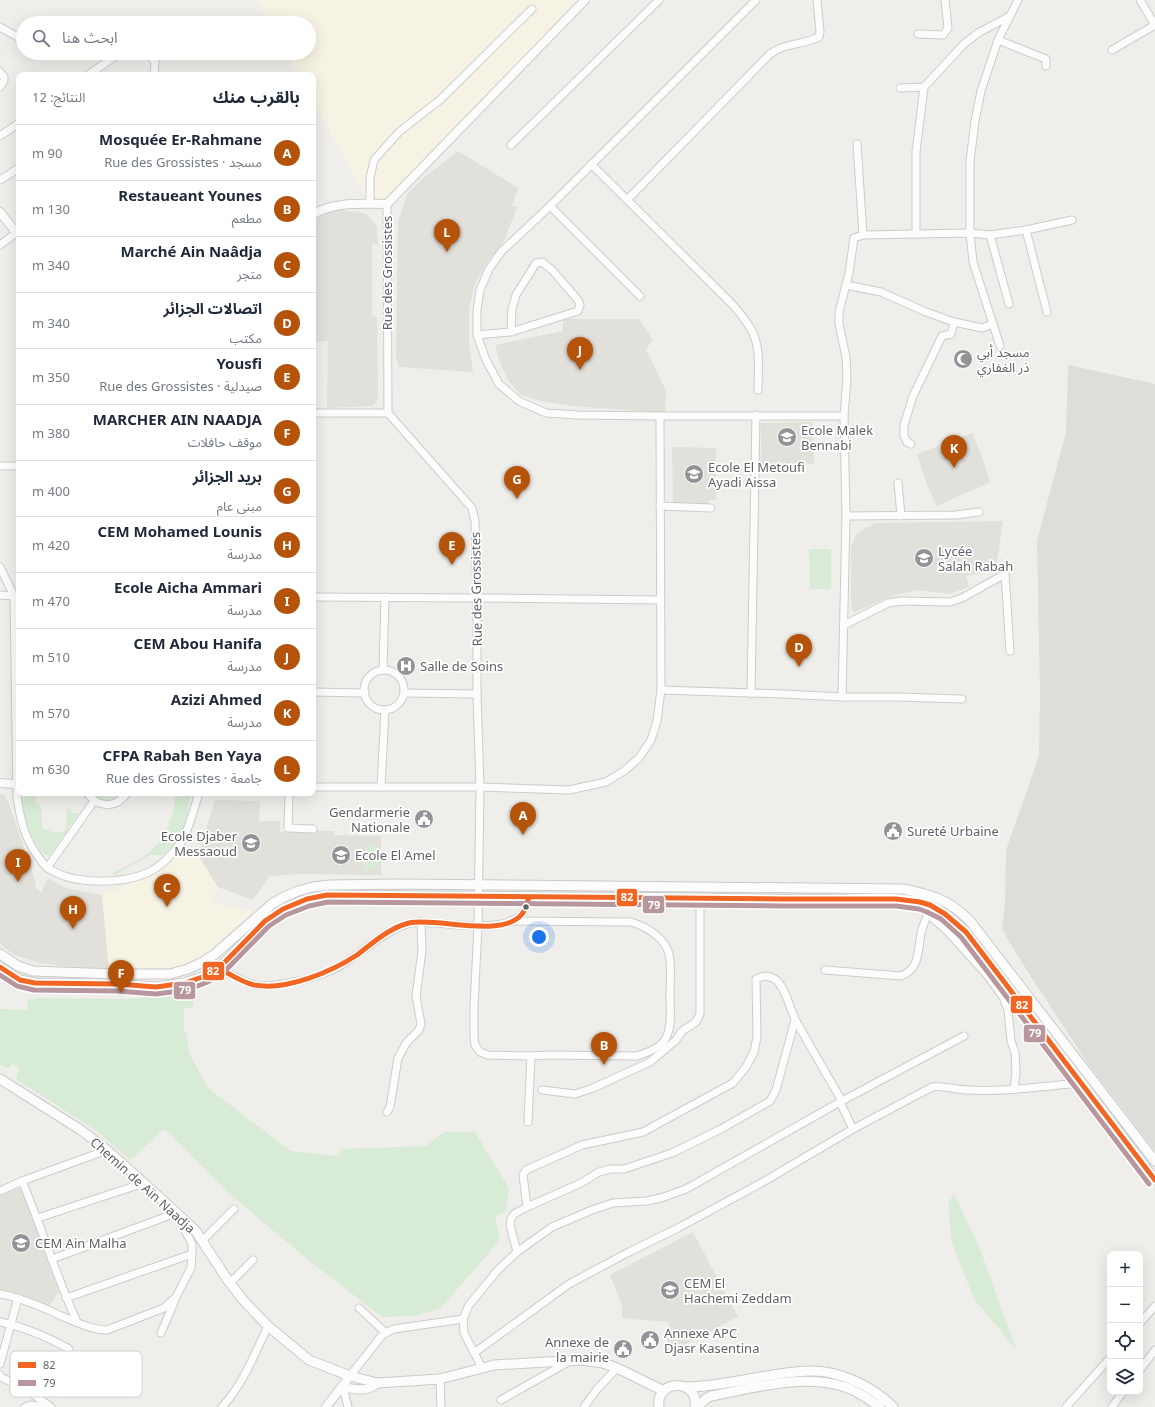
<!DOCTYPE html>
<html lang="ar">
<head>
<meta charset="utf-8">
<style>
  body { margin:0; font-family:"Noto Sans","Noto Sans Arabic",sans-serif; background:#f6f6f7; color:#1f2937; direction:rtl }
  .controls { position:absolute; right:12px; bottom:12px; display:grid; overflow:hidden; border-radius:8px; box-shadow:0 4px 16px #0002 }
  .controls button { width:36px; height:36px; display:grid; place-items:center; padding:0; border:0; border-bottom:1px solid #e0e1e3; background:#fff; color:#1f2937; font:20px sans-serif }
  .you { position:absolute; left:539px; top:937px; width:14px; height:14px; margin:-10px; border:3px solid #fff; border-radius:50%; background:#1a73e8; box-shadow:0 0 0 6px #1a73e833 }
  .badge { display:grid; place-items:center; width:26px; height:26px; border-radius:50%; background:#b45309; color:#fff; font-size:13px; font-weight:700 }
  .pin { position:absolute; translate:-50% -33px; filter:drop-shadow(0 1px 2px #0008) }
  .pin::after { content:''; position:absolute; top:21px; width:14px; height:12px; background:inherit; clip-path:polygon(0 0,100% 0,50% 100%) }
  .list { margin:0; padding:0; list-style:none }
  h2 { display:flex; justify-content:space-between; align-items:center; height:52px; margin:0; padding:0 16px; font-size:17px }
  h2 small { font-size:13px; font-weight:400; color:#747a83 }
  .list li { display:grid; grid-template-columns:26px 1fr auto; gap:12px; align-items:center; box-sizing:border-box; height:56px; padding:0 16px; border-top:1px solid #e0e1e3 }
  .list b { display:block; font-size:15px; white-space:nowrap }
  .list p { margin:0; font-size:13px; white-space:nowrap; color:#747a83 }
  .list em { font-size:13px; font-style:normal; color:#747a83 }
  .icon { flex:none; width:22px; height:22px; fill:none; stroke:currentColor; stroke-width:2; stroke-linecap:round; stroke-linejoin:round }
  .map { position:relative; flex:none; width:1155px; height:1407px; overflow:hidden; direction:ltr }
  .search { position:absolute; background:#fff; box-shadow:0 4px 16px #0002; left:16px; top:16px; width:300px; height:44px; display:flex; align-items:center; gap:10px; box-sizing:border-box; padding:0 14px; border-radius:22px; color:#747a83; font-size:15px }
  .panel { position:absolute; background:#fff; box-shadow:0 4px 16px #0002; left:16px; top:72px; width:300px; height:724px; border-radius:8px; direction:rtl }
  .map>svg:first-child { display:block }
</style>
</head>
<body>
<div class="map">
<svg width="1155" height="1407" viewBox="0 0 1155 1407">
  <rect width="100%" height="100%" fill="#efeeea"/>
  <g fill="#f7f3e4">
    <path d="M257 0H577L387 204H370L313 101V75H298L286 53H309V23H270Z"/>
    <path d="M186 848 198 855 218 887 211 903 253 911 197 962 180 968 161 971 109 972 102 895 125 886 154 872Z"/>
  </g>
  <path fill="#dfddda" d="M1068 365 1155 384V1151L1088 1064 1017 955 1002 929 1005 905 1006 850 1039 756 1040 694 1037 541 1066 432Z"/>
  <g fill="#e2e0da">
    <path d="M458 151 518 188 512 206 517 207 504 242 487 262 475 284 469 309V342L473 372 399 367 396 357 398 222 407 194 422 179Z"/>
    <path d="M336 210 359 212 369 216 377 227 378 245 372 244V315L377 317 378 396 376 403 372 406 327 408 328 341 313 342V218Z"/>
    <path d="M563 319H639L653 340 646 349 666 391 665 413 572 406 541 401 521 395 507 379 499 360 495 345 563 331Z"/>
    <path d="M813 422 814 464H760L761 452V423Z"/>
    <path d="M972 433 981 454 990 482 937 506 927 485 917 454Z"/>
    <path d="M672 447 716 448V500H709V504L673 503Z"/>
    <path d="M1003 521 996 570 966 576 969 587 950 594 918 590 895 595 877 602 854 613 851 608V546L857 533 875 523Z"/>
    <path d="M0 793 4 795 9 804 34 877 36 888 42 893 44 885 49 878 65 888 102 895 109 972 40 963 17 956 6 949 0 943Z"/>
    <path d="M215 800 260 801 259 821H280V832L302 830 334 831V835L381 836V875L299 874 270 876 253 900 218 887 198 855Z"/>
    <path d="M21 1187 59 1292 49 1306 17 1295 0 1290V1196Z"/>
    <path d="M693 1232 738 1317 673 1351 666 1349 669 1322 622 1318V1306L610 1275Z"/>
  </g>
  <g fill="#d8ebd6">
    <path d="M809 549H831V589H810Z"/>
    <path d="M21 793H36L35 801 42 808V828L53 832H63L66 829 67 806 73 813H79L49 856 45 855C30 839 23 815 21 793Z"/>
    <path d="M93 793H121C115 803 100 802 93 793Z"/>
    <path d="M175 793H191L185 825 176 842 163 855H150L115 875 112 873C123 868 142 859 150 852 166 838 175 814 175 793Z"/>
    <path d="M365 845 379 846 378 869H364Z"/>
    <path d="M193 992V1007L184 1009V1032L186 1031 189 1053 208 1088 291 1151 338 1156 342 1149 426 1146 444 1132H475L509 1188 506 1211 495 1217 500 1240 441 1308 415 1316 382 1317 307 1259 232 1196 164 1129 130 1160 98 1132 16 1079 19 1069 13 1064 8 1068 0 1065V1009L27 1010 28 1000 38 998 129 999Z"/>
    <path d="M954 1194 980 1249 1016 1349 974 1299 952 1243 948 1203Z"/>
  </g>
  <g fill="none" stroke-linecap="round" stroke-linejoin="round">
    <g stroke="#cbcccc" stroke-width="9">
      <g id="minor">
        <path d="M756 0 550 206 501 252 489 269 480 290 477 310V335L486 360 499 384 519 401 546 413 577 415 660 416H844"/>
        <path d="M1140 0 1155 25"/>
        <path d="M0 27 23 40"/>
        <path d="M918 34 943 35 948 28 945 0"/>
        <path d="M998 40 1046 59V66"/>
        <path d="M1112 50 1155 25"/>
        <path d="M148 53 155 62 154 75"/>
        <path d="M0 72 4 77V81L0 87"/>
        <path d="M88 75 120 53"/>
        <path d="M900 88 924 87 964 44 978 33 1010 16"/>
        <path d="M0 136 19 123"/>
        <path d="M857 144 863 235"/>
        <path d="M511 145 659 0"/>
        <path d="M591 164 733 305C740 313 747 322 752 331 761 348 758 371 758 390"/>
        <path d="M0 180 19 168"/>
        <path d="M628 199 770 54C784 43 803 45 819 37L820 32 817 0"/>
        <path d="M370 204V178L374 160 399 132 441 99 532 9"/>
        <path d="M387 204 388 413 472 508 475 521 477 598V694L480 787 478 926 474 1006V1037L475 1045 480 1052 488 1055 531 1056 528 1122"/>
        <path d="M550 206 640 296"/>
        <path d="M1026 230 1047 312"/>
        <path d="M916 234V152L924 87"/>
        <path d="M990 235 1009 304"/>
        <path d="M0 245 16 233"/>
        <path d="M846 285 881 292 926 312 954 322 982 328 993 324"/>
        <path d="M477 335 511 332 578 311 580 305 578 300 552 270 542 262 536 263 516 295 512 309 511 332"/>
        <path d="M1000 346 973 262 970 233V161L975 121 981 91 998 40 1018 0"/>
        <path d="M313 413H388"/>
        <path d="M911 444 907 442 904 436V425L913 396 942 336 951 334 954 322"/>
        <path d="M0 466H19"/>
        <path d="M898 483 901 516"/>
        <path d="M660 506 711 508"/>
        <path d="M846 516 956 515 979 512"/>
        <path d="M0 567 14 596 17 797C21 822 24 838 40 859 42 862 45 866 48 868 74 886 130 885 156 868 165 862 173 853 180 844 189 831 194 808 199 793"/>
        <path d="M0 595 14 596 19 594"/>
        <path d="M313 597 477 598 660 600"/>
        <path d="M844 625 888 603 901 601 950 602 962 598 1005 574 1010 651"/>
        <path d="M383 670 385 597"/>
        <circle cx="384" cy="690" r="20"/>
        <path d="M661 690 783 694 842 697H899L962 699"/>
        <path d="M313 692 365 693"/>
        <path d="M404 693 477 694"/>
        <path d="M751 693 756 415"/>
        <path d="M842 697 846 516 844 416 847 378 846 357 839 324V312L849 273 854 238 863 235 970 233 990 235 1026 230 1072 220"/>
        <path d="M313 787H480L569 790 606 782 624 771 639 758 651 740 657 721 661 690 660 416"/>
        <path d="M381 787 385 710"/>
        <path d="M87 793C98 808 116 809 127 793"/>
        <path d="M289 793 288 828 313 829"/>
        <path d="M47 868 94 801"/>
        <path d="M930 901 929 912 930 916 947 931 987 975 1003 997 1008 1010 1011 1041 1015 1052 1016 1073 1014 1089"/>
        <path d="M511 921 631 922C648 927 669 940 670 960 671 972 670 985 670 997 670 1010 672 1024 667 1036 662 1048 648 1052 637 1056L549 1055 531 1056"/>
        <path d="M218 968C229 973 244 983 256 985 275 988 312 979 330 971 340 967 349 960 358 954 373 943 389 930 407 924 416 921 426 923 434 923 458 924 501 932 520 916 525 912 527 903 529 897"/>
        <path d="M825 970 901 976C922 968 917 947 922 929 924 923 927 917 929 911"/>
        <path d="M542 1090 575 1094 593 1088 650 1062 676 1040 682 1031 696 1022 700 1014V898"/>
        <path d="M840 1102 853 1129"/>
        <path d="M387 1112 390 1107 398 1058 407 1042 419 1030 421 1024 416 996 422 951 421 922"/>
        <path d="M22 1181C42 1228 56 1276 77 1322"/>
        <path d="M0 1191 22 1181 107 1150"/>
        <path d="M527 1207 523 1175 526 1170 582 1145 643 1132 733 1083 746 1067 754 1052 757 1037 756 979C763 975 769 975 776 980 786 988 790 1010 796 1021 811 1048 827 1075 842 1101"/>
        <path d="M38 1218 144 1183"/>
        <path d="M202 1241 234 1209"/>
        <path d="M517 1252 510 1225 511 1219 514 1214 527 1207 581 1183 599 1172 610 1169H624L672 1153 721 1129 770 1101 776 1090 795 1020"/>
        <path d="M230 1283 253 1260"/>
        <path d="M0 1294C21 1298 40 1306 59 1315 74 1321 91 1330 107 1330L164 1308 176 1297 191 1268 192 1254V1244L176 1213 52 1259"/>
        <path d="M66 1298 192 1254"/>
        <path d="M359 1308 386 1333"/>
        <path d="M0 1322C25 1327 47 1337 69 1349"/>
        <path d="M1140 1323 1155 1306"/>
        <path d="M161 1333 175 1300"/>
        <path d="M474 1353 569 1284 629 1252 678 1228 763 1182 853 1129 932 1087C944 1085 956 1090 968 1090 1006 1092 1045 1086 1082 1083"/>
        <path d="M0 1364 18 1298"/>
        <path d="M482 1368 464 1333 463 1319 469 1305 497 1271 517 1252 552 1227 592 1210 613 1203 647 1201 661 1198 686 1189 840 1102 964 1036"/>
        <path d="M1140 1370 1155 1350"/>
        <path d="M0 1375 1 1377 28 1391 51 1407"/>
        <path d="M350 1376 383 1334 394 1329 463 1319"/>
        <path d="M440 1379 441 1407"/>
        <path d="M343 1387 348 1407"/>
        <path d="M501 1400 570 1361"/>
        <path d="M25 1407 31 1405 44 1407"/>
        <path d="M222 1407C244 1383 254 1355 268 1326"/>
        <path d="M584 1407 598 1388 617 1368"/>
        <path d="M1066 1407 1110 1358"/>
        <path d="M1112 1407 1123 1392"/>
      </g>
    </g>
    <g stroke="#cbcccc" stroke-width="10">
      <g id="tertiary">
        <path d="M0 212 19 236"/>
        <path d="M313 214C336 201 362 204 387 204L585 0"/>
        <path d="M0 783 16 784"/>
        <path d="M343 1387C352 1389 370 1393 377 1383"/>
        <path d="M326 1407 350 1376"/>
      </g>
    </g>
    <g stroke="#cacacb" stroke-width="11">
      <g id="secondary">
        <path d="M0 954 18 966 33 971 115 974H170L188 969 203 962 215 954 272 904 284 897 298 891 313 887 330 885 397 884 903 889C932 895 948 899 970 921L1155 1161"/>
        <path d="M0 967 20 980 35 983 117 984 156 987 185 983 205 976 221 966 265 921 283 909 307 899 327 895 700 898C744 899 789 900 833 899 859 899 907 895 930 905 944 911 955 922 966 932L1082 1083 1155 1180"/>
        <path d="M0 1079 81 1130 107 1150 144 1183 195 1230 227 1279 243 1300 268 1326 309 1360 350 1376 377 1383 440 1379 494 1365 581 1360 603 1363 617 1368 664 1391"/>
        <path d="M685 1387C727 1387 768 1372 810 1371 840 1370 873 1387 893 1407"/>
        <path d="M659 1407C655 1378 700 1379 695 1407"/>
        <path d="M697 1407 707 1398 711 1396C754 1388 799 1374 842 1386 856 1390 869 1399 880 1407"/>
      </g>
    </g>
    <use href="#minor" stroke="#fdfcfc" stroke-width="7"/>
    <use href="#tertiary" stroke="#fdfcfc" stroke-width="8"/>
    <use href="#secondary" stroke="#fdfcfc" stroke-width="9"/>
    <g stroke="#fff" stroke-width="8">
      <g id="bus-1">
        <path d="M0 967 20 980 35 983 117 984 156 987 185 983 205 976 221 966 265 921 283 909 307 899 327 895 783 899H896L920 902 930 905 945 914 966 932 1155 1180"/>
        <path d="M218 968C230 974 241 982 254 985 286 991 331 972 357 955 373 943 389 928 409 923 437 917 502 939 522 914 526 909 527 903 529 897"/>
      </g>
    </g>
    <g stroke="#fff" stroke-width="8">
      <path id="bus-2" d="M0 975 17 986 34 990 117 991 156 994 187 990 208 982 225 971 269 926 286 915 309 906 328 902 783 906H896L919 909 927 912 941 919 961 937 1149 1184"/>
    </g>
    <use href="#bus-1" stroke="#f26522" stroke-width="5"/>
    <use href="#bus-2" stroke="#b7969e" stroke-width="5"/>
  </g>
  <defs>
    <g id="mosque-disc" transform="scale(1)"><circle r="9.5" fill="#919496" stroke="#fff"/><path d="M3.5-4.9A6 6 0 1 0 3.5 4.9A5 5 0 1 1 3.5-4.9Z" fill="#fff"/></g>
    <g id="school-disc" transform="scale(1)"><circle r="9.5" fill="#919496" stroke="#fff"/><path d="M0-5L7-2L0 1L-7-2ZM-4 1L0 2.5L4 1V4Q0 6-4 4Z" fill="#fff"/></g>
    <g id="hospital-disc" transform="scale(1)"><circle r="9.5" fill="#919496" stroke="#fff"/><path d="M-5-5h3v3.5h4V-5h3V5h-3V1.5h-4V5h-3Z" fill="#fff"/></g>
    <g id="civic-disc" transform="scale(1)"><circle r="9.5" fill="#919496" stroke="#fff"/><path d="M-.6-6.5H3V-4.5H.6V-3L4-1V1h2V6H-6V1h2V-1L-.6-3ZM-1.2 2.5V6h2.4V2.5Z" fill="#fff"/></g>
  </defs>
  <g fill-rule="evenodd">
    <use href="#mosque-disc" x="963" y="359"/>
    <use href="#school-disc" x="787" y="437"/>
    <use href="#school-disc" x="694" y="474"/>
    <use href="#school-disc" x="924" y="558"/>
    <use href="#hospital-disc" x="406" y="666"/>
    <use href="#civic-disc" x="424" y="819"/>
    <use href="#civic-disc" x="893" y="831"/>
    <use href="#school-disc" x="251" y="843"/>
    <use href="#school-disc" x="341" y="855"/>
    <use href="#school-disc" x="21" y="1243"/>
    <use href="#school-disc" x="670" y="1290"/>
    <use href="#civic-disc" x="650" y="1340"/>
    <use href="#civic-disc" x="623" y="1349"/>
  </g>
  <circle fill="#5f6368" stroke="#fff" stroke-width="1.5" cx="526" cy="907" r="3.5"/>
  <g text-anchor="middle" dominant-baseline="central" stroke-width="3.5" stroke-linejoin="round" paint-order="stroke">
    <g font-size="13" fill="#5f6368" stroke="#fff">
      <text transform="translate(387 273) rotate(-90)">Rue des Grossistes</text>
      <text transform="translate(476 589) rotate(-91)">Rue des Grossistes</text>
      <text transform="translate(143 1185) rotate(42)">Chemin de Aïn Naadja</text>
    </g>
    <g font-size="13" fill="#5f6368" stroke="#fff" text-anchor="start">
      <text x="977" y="352">مسجد أبي<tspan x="977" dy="15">ذر الغفاري</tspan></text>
      <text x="801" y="430">Ecole Malek<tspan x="801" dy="15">Bennabi</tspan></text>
      <text x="708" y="467">Ecole El Metoufi<tspan x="708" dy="15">Ayadi Aissa</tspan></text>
      <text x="938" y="551">Lycée<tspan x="938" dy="15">Salah Rabah</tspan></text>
      <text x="420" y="666">Salle de Soins</text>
      <text x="410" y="812" text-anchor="end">Gendarmerie<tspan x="410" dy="15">Nationale</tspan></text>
      <text x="907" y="831">Sureté Urbaine</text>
      <text x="237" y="836" text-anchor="end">Ecole Djaber<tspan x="237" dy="15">Messaoud</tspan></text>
      <text x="355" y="855">Ecole El Amel</text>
      <text x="35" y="1243">CEM Ain Malha</text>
      <text x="684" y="1283">CEM El<tspan x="684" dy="15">Hachemi Zeddam</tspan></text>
      <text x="664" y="1333">Annexe APC<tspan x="664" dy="15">Djasr Kasentina</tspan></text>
      <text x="609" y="1342" text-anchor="end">Annexe de<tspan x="609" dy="15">la mairie</tspan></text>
    </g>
  </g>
  <rect x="10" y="1351" width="132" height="46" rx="6" fill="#fff" stroke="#cfd0d2" stroke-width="1"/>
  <rect x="18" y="1362" width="18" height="6" fill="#f26522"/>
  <rect x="18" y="1380" width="18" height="6" fill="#b7969e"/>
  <g font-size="11" fill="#5f6368">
    <text x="43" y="1369">82</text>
    <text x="43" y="1387">79</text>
  </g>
  <g stroke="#fff" stroke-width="1.5">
    <rect x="616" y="888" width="22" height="19" rx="4" fill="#f26522"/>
    <rect x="642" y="895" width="23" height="19" rx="4" fill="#b7969e"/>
    <rect x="202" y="961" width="23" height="20" rx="4" fill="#f26522"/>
    <rect x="173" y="981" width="23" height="19" rx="4" fill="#b7969e"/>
    <rect x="1010" y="995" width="23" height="19" rx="4" fill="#f26522"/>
    <rect x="1023" y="1024" width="23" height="19" rx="4" fill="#b7969e"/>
  </g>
  <g font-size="11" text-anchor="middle" font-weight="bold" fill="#fff">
    <text x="627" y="901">82</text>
    <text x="654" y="909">79</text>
    <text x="213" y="975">82</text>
    <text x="185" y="994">79</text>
    <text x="1022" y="1009">82</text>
    <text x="1035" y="1037">79</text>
  </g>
</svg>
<div class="controls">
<button>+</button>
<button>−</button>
<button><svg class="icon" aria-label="locate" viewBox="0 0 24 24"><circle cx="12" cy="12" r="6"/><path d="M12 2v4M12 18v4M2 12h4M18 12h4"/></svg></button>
<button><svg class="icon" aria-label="layers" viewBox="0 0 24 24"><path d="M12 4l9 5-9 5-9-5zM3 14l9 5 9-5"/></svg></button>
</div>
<div class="you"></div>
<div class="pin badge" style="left:523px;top:835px">A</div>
<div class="pin badge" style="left:604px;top:1065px">B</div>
<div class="pin badge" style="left:167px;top:907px">C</div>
<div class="pin badge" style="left:799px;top:667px">D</div>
<div class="pin badge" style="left:452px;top:565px">E</div>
<div class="pin badge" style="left:121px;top:993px">F</div>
<div class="pin badge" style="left:517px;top:499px">G</div>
<div class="pin badge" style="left:73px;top:929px">H</div>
<div class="pin badge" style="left:18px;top:882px">I</div>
<div class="pin badge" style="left:580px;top:370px">J</div>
<div class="pin badge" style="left:954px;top:468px">K</div>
<div class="pin badge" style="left:447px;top:252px">L</div>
<div class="search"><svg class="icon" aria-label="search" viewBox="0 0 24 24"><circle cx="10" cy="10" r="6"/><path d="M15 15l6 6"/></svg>ابحث هنا</div>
<section class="panel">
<h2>بالقرب منك<small>النتائج: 12</small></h2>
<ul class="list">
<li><span class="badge">A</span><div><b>Mosquée Er-Rahmane</b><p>مسجد · Rue des Grossistes</p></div><em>90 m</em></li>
<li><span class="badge">B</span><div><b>Restaueant Younes</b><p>مطعم</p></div><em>130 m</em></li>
<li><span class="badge">C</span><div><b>Marché Ain Naâdja</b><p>متجر</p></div><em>340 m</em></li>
<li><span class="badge">D</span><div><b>اتصالات الجزائر</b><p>مكتب</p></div><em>340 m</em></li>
<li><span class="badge">E</span><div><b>Yousfi</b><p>صيدلية · Rue des Grossistes</p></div><em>350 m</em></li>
<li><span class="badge">F</span><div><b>MARCHER AIN NAADJA</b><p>موقف حافلات</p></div><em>380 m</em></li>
<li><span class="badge">G</span><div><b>بريد الجزائر</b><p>مبنى عام</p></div><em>400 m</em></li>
<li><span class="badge">H</span><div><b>CEM Mohamed Lounis</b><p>مدرسة</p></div><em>420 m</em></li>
<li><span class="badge">I</span><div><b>Ecole Aicha Ammari</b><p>مدرسة</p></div><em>470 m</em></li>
<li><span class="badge">J</span><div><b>CEM Abou Hanifa</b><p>مدرسة</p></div><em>510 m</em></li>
<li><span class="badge">K</span><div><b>Azizi Ahmed</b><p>مدرسة</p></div><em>570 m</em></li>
<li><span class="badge">L</span><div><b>CFPA Rabah Ben Yaya</b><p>جامعة · Rue des Grossistes</p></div><em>630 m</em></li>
</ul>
</section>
</div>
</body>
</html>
